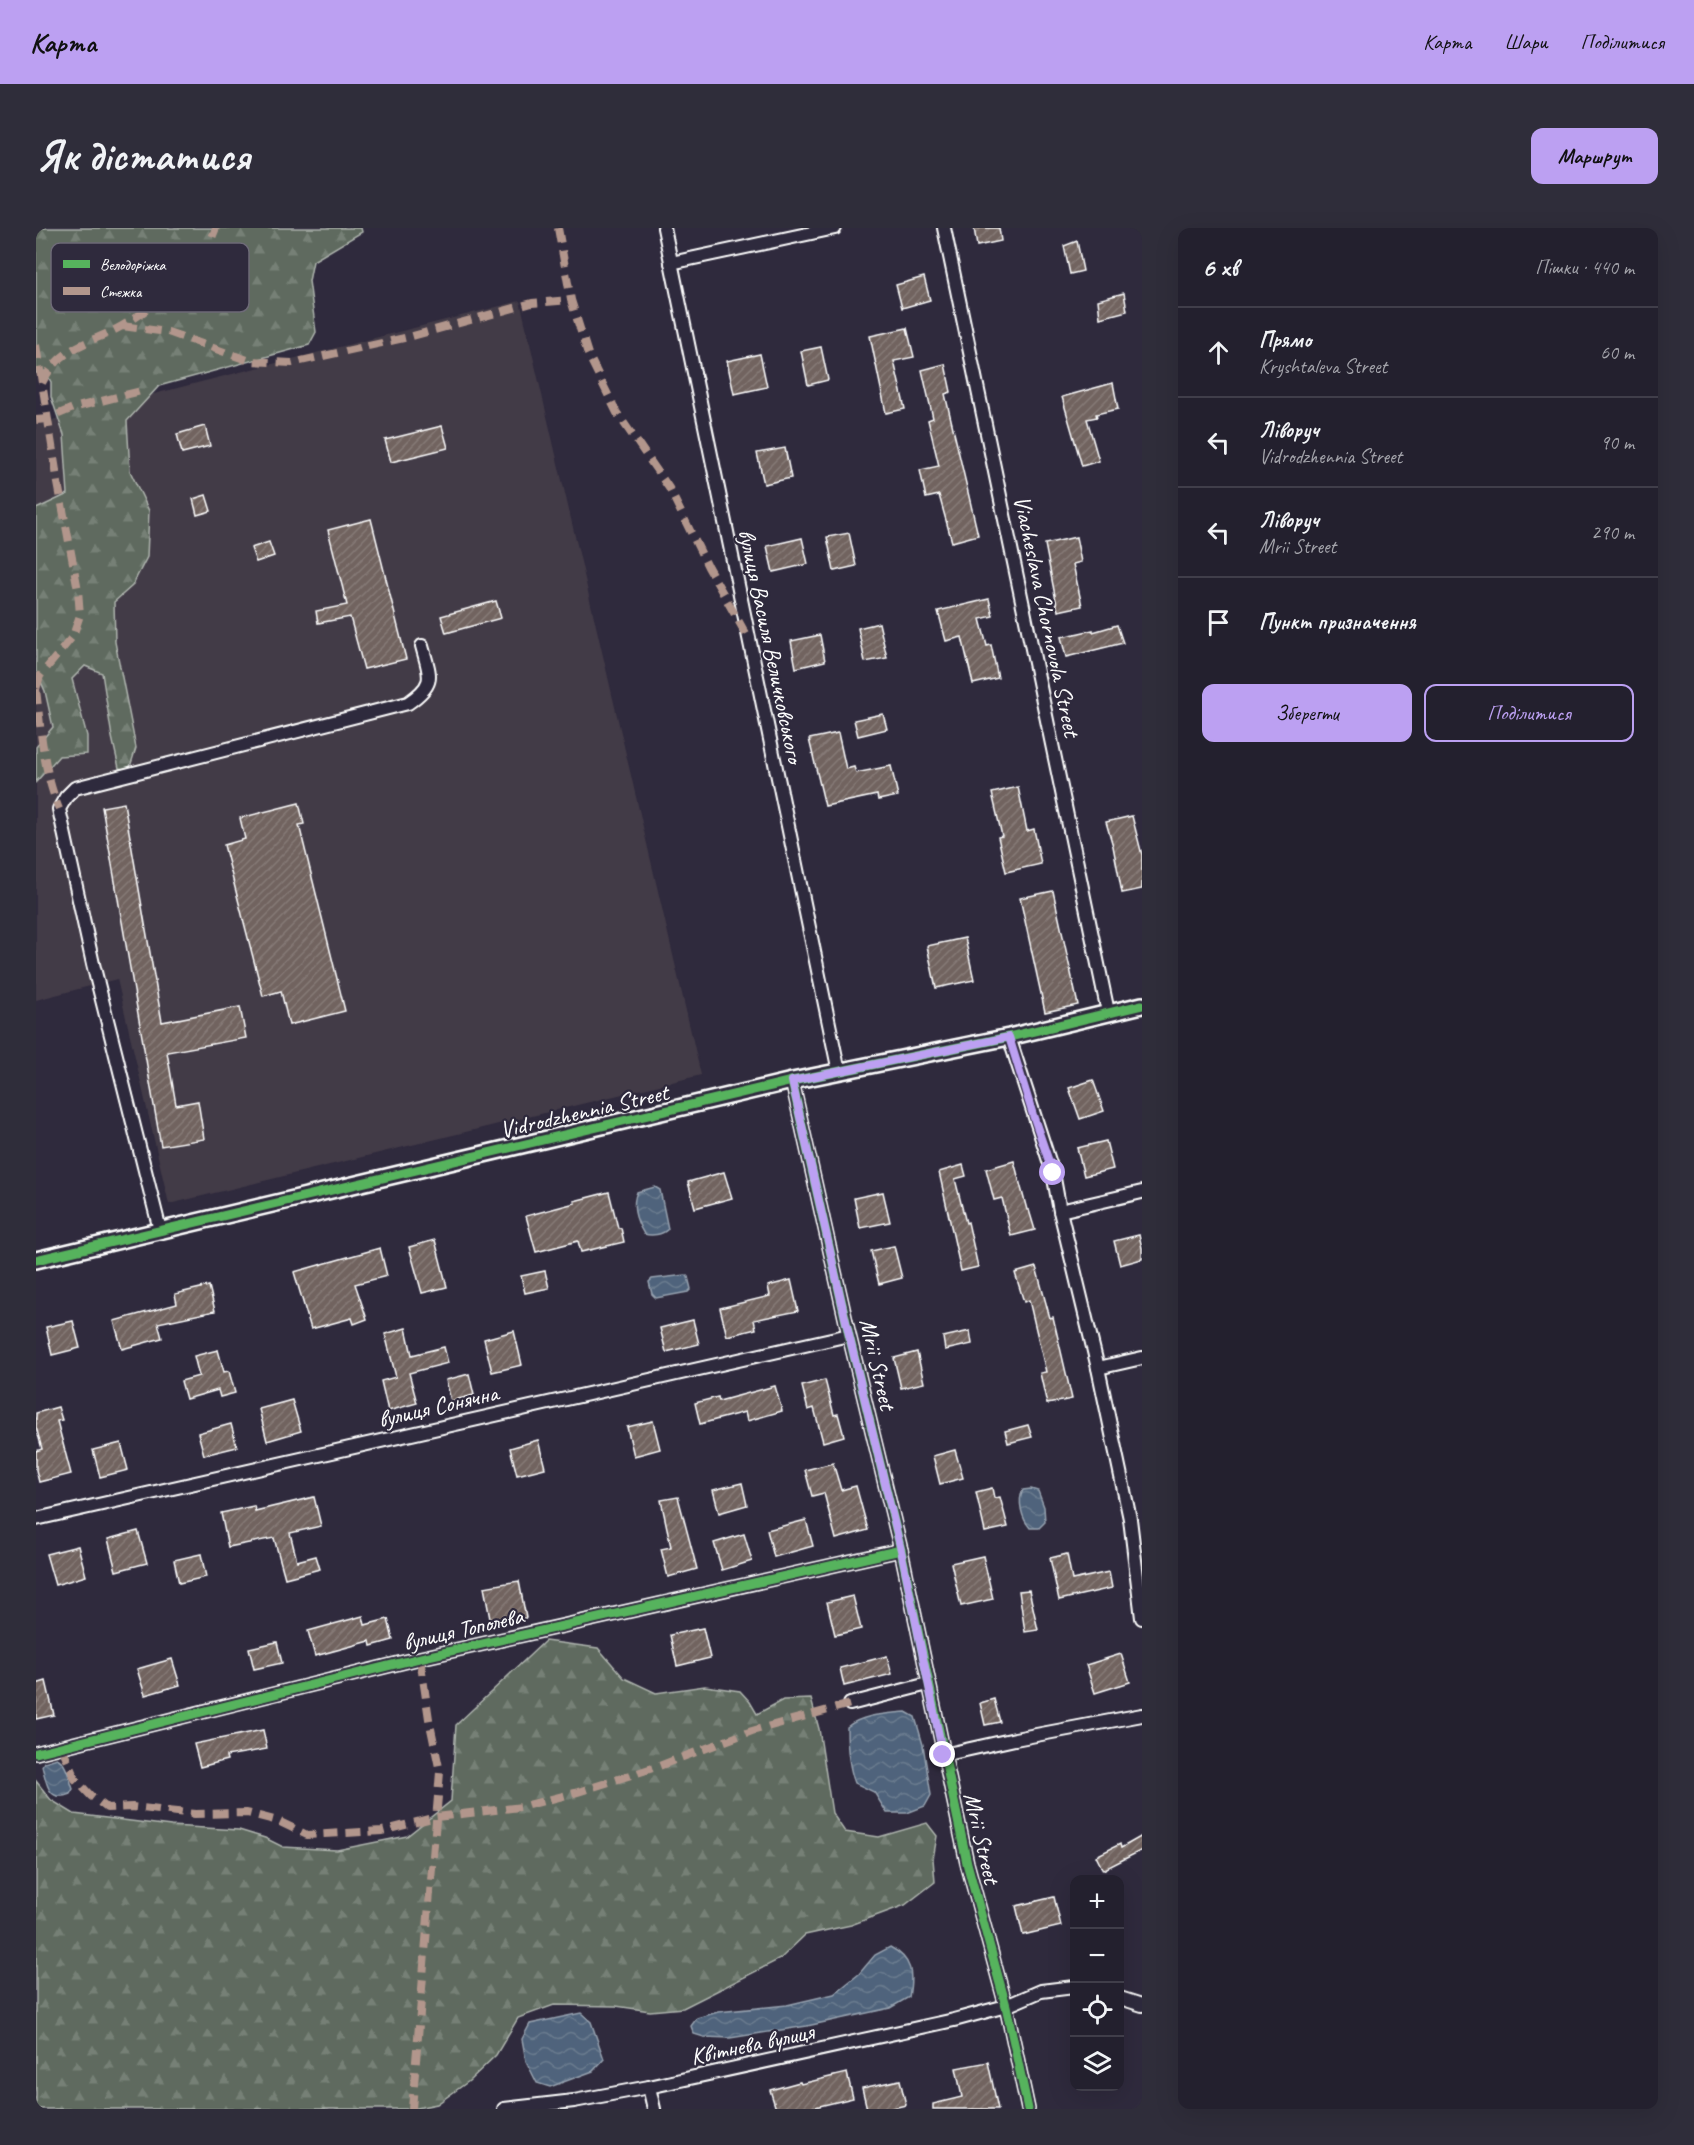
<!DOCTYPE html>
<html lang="uk">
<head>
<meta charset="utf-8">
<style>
  body { margin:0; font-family:Caveat,sans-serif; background:#2f2d3a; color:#f1f3f6 }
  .controls { position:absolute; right:18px; bottom:18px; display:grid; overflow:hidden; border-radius:12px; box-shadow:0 6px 24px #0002 }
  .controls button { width:54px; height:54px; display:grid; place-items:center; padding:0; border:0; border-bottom:2px solid #403e4a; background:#23202e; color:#f1f3f6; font:30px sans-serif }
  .stop { position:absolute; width:18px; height:18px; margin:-14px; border:4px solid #bca0f2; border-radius:50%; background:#fff }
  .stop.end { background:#bca0f2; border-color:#fff; box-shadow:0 2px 6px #0008 }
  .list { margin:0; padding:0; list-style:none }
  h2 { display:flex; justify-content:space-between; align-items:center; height:78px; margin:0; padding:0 24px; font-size:26px }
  h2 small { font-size:20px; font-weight:400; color:#a3a3aa }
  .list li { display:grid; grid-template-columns:39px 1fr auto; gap:18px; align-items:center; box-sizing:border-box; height:90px; padding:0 24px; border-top:2px solid #403e4a }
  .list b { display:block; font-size:22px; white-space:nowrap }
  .list p { margin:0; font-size:20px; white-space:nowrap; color:#a3a3aa }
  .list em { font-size:20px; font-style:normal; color:#a3a3aa }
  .actions { display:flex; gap:12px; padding:18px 24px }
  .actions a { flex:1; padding:14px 0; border:2px solid #bca0f2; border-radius:12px; text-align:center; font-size:21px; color:#bca0f2 }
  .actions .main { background:#bca0f2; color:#111 }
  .icon { flex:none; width:33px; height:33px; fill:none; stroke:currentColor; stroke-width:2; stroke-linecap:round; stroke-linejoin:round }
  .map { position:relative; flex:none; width:1106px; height:1881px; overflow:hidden; border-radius:12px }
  header { display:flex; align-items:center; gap:36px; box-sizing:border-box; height:84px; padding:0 30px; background:#bca0f2; color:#111 }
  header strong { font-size:28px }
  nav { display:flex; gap:33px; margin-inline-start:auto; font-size:21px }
  .intro { display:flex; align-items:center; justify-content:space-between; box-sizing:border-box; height:144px; padding:0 36px }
  h1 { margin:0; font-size:42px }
  .button { padding:15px 27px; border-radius:12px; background:#bca0f2; color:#111; font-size:21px; font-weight:700 }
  main { display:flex; gap:36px; padding:0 36px }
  aside { flex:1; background:#23202e; border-radius:12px; box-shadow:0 6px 24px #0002 }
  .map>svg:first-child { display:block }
</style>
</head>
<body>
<header>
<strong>Карта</strong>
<nav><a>Карта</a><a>Шари</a><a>Поділитися</a></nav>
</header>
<div class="intro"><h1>Як дістатися</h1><a class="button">Маршрут</a></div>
<main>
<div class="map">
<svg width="1106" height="1881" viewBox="0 0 1106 1881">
  <defs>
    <pattern id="forest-firs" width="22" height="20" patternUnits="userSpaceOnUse" patternTransform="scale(1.5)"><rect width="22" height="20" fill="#5e6a5e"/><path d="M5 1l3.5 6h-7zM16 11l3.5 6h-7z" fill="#768076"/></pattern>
    <pattern id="water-waves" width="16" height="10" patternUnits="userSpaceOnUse" patternTransform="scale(1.5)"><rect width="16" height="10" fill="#50647b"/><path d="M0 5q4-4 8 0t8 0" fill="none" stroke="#6a7b8f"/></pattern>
    <pattern id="building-hatch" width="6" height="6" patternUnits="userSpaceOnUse" patternTransform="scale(1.5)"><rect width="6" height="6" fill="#71635f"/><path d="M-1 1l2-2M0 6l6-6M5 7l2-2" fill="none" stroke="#867a77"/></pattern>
  </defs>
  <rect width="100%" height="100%" fill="#2f2a3d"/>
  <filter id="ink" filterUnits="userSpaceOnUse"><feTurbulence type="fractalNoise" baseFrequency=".0167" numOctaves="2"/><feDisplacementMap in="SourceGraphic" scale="12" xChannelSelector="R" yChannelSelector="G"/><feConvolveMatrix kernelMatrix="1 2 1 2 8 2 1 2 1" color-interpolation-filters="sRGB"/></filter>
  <g filter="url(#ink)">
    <path fill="#433b47" d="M484 73 665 847 133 976 81 751 0 772V196Z"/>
    <g fill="url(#forest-firs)" stroke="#aeb4ae" stroke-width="1.5">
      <path d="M0 0H325L326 4 277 33 273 53 280 104 273 117 123 158 91 193 94 243 113 283 111 329 96 358 78 374 79 414 100 520 93 542 83 540 76 509 66 445 49 438 36 451 51 508V526L23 528 0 554V519L17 499 9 463 0 443V281L32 266 28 207 15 169V154L9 143 0 145Z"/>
      <path d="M509 1413 562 1420 588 1450 620 1465 669 1458 704 1463 714 1474 721 1486 747 1472 775 1471 783 1501 796 1585 809 1604 843 1609 891 1595 901 1608 897 1631 899 1654 869 1677 815 1697 769 1707 744 1731 647 1780 614 1783 580 1778 518 1777 482 1790 460 1827 433 1853 401 1876 376 1881H0V1553L15 1572 38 1586 135 1598 203 1602 229 1610 247 1619 301 1622 371 1608 415 1573 420 1497Z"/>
    </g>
    <g fill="url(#water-waves)" stroke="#96a2b0" stroke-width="1.5">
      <path d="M619 959 624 962 632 1001C626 1007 616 1008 608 1006 600 993 595 978 601 964Z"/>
      <path d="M650 1047 652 1049 655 1061 652 1064 620 1070 616 1066 613 1054 616 1051Z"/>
      <path d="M995 1261 1002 1263 1008 1279 1009 1294 1003 1300H994C986 1291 981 1273 987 1262Z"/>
      <path d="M870 1484 879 1489 887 1517 895 1567 889 1578 871 1585H851L838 1564 819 1555C812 1537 811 1517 811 1499 827 1486 851 1486 870 1484Z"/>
      <path d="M21 1530C31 1535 33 1551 37 1561L34 1566C12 1575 11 1556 6 1538L8 1534Z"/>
      <path d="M854 1719C877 1731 877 1746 873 1769L854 1780 771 1798 694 1810 668 1809 658 1806 655 1798 661 1790 682 1784 751 1777 798 1766 823 1746 839 1727Z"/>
      <path d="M545 1785 555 1794 568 1831 557 1843 514 1859 501 1855 490 1833 486 1811 494 1796Z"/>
    </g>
    <g fill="url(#building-hatch)" stroke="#fff" stroke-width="1.5">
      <path d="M938 0H963L965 13 941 18Z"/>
      <path d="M1041 13 1047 43 1034 46 1028 18Z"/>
      <path d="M888 49 894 72 866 80 860 57Z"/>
      <path d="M1088 65 1091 83 1064 90 1062 72Z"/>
      <path d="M871 100 878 129 858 133 869 181 850 185 834 108Z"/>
      <path d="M785 119 792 152 772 157 765 123Z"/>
      <path d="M724 126 731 159 698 166 691 133Z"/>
      <path d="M909 136 915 164 909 166 942 307 916 314 903 267 890 270 884 242 903 238 892 192 897 190 886 142Z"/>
      <path d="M1077 155 1082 181 1060 186 1061 189 1051 191 1063 233 1046 238 1026 169Z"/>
      <path d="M169 198 174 218 146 225 141 206Z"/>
      <path d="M406 198 412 220 355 234 349 212Z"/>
      <path d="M749 220 755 250 728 256 721 225Z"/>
      <path d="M170 267 175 283 161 287 157 271Z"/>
      <path d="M335 291 370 431 328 441 314 389 282 395 280 383 311 377 292 302Z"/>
      <path d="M813 305 820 338 798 343 791 309Z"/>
      <path d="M1040 309 1045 334 1037 336 1046 378 1022 383 1009 316Z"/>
      <path d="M766 310 772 336 737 344 731 318Z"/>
      <path d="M233 314 238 328 220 334 215 320Z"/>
      <path d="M953 371 957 388 944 391 951 418 955 417 962 450 937 456 926 409 910 413 902 383Z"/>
      <path d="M460 373 465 390 410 405 405 388Z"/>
      <path d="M843 395 851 430 829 434 822 400Z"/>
      <path d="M1081 397 1087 415 1030 429 1025 409 1057 402V404Z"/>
      <path d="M784 407 789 433 760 440 755 413Z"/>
      <path d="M847 486 851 501 822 508 818 492Z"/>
      <path d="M802 505 810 541 818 539 820 545 855 538 862 568 842 572 841 567 789 578 773 511Z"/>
      <path d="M982 559 991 603 998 601 1005 636 970 644 962 609 966 608 956 565Z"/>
      <path d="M88 575 126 794 204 779 210 810 131 824 140 877 162 873 168 911 125 918 66 579Z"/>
      <path d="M263 575 268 596 263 597 309 783 253 797 245 763 227 768 188 617 209 611 204 590Z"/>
      <path d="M1096 588 1106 627V661L1086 665 1077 618 1070 594Z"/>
      <path d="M1017 663 1042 777 1009 784 984 670Z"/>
      <path d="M929 710 938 752 900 760 891 718Z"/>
      <path d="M1057 852 1068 883 1044 891 1033 860Z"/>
      <path d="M1070 913 1077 941 1048 948 1041 920Z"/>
      <path d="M978 933 991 982H993L999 1002 975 1008 966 970 958 972 950 941Z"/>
      <path d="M927 937 930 948 919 951 930 995 932 994 942 1039 925 1043 903 944Z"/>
      <path d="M688 944 696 970 659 980 652 954Z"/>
      <path d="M573 964 582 1000H585L588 1014 545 1024 542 1013 500 1024 490 988 539 975 538 973Z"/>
      <path d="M847 964 854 994 824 1000 818 970Z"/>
      <path d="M1103 1007 1106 1020V1031L1084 1037 1078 1013Z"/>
      <path d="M399 1012 411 1059 386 1065 373 1019Z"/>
      <path d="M858 1018 866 1050 843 1056 835 1023Z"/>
      <path d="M344 1020 351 1048 319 1056 331 1091 318 1096 316 1090 275 1101 258 1044Z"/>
      <path d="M1000 1039 1014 1090 1017 1089 1036 1171 1011 1176 1004 1145 1010 1144 993 1072 988 1074 979 1045Z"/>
      <path d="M509 1043 513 1060 489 1065 485 1048Z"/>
      <path d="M755 1052 762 1083 718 1092 720 1101 691 1108 684 1080 734 1068 732 1058Z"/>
      <path d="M173 1058 179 1083 122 1095 126 1110 86 1121 78 1093 141 1076 139 1066Z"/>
      <path d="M657 1092 663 1116 630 1124 624 1100Z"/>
      <path d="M37 1093 44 1120 16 1127 10 1099Z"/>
      <path d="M370 1100 376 1127 408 1119 412 1135 373 1145 381 1175 352 1183 345 1153 360 1149 349 1106Z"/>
      <path d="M478 1103 486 1137 456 1144 448 1111Z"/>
      <path d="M934 1103 936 1116 909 1122 907 1109Z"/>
      <path d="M182 1122 188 1144 193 1143 199 1165 184 1169 182 1162 150 1171 145 1153 163 1148 158 1128Z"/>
      <path d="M881 1124 888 1155 865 1160 858 1130Z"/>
      <path d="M433 1146 438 1167 415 1173 410 1152Z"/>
      <path d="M789 1152 798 1187 802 1186 808 1208 787 1214 778 1180 772 1182 766 1158Z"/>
      <path d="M739 1158 746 1183 711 1193 709 1184 664 1196 659 1175 682 1169 683 1173Z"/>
      <path d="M256 1172 265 1203 231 1213 223 1181Z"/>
      <path d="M22 1179 26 1192 21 1193 35 1246 3 1254 0 1242V1223L6 1221 0 1199V1185Z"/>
      <path d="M617 1193 624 1221 598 1228 591 1199Z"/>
      <path d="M195 1196 201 1219 168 1227 162 1205Z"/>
      <path d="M992 1197 996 1209 972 1215 969 1203Z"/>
      <path d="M502 1212 509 1240 481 1247 474 1220Z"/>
      <path d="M85 1215 92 1242 64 1249 57 1222Z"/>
      <path d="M919 1222 927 1250 904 1256 897 1228Z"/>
      <path d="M797 1235 805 1262 820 1258 832 1302 800 1311 788 1265 776 1268 769 1242Z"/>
      <path d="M706 1255 711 1277 683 1285 677 1262Z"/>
      <path d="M956 1260 958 1270 964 1269 972 1299 949 1304 940 1264Z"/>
      <path d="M278 1269 285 1298 254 1305 261 1333 280 1328 284 1341 249 1350 238 1310 192 1319 185 1285 218 1278 219 1283Z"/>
      <path d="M642 1269 661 1341 632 1349 625 1321 635 1319 625 1272Z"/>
      <path d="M770 1292 777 1318 738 1329 731 1302Z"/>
      <path d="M102 1303 111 1335 80 1343 72 1311Z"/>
      <path d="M708 1306 716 1333 686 1342 678 1315Z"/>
      <path d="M42 1318 50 1348 19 1357 10 1326Z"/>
      <path d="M165 1326 170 1349 143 1355 138 1332Z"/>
      <path d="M1031 1326 1036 1352 1073 1344 1076 1360 1023 1372 1014 1330Z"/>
      <path d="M947 1328 957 1371 925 1378 915 1335Z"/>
      <path d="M483 1353 490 1390 455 1396 448 1359Z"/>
      <path d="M993 1362 1002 1402 989 1404 983 1363Z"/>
      <path d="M817 1368 825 1401 799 1407 791 1374Z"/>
      <path d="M327 1388 329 1397 352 1391 357 1412 335 1418 334 1413 279 1428 272 1403Z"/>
      <path d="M667 1400 674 1430 641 1438 634 1407Z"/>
      <path d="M241 1414 246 1435 218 1441 213 1420Z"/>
      <path d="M1085 1426 1094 1454 1059 1465 1050 1437Z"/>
      <path d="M851 1428 856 1446 808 1458 804 1440Z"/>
      <path d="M136 1431 144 1457 109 1467 101 1441Z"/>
      <path d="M10 1453 18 1487 0 1491V1456Z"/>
      <path d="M958 1471 964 1494 949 1497 944 1475Z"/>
      <path d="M227 1502 231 1521 190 1528 191 1532 164 1539 158 1516Z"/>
      <path d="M1106 1608V1622L1067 1642 1060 1628 1084 1616 1085 1620Z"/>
      <path d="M1018 1669 1025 1698 987 1707 980 1678Z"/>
      <path d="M952 1834 962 1881H897V1876L926 1869 920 1840Z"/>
      <path d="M811 1845 817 1870 771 1881H740L734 1862 764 1854 765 1856Z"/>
      <path d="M864 1852 870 1877 853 1881H831L826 1860Z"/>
    </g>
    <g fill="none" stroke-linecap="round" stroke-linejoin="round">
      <g stroke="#fff" stroke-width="16">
        <g id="minor">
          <path d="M628 0 803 844"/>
          <path d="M908 0 1072 784"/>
          <path d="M635 35 799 0"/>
          <path d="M973 809 1017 945 1024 983 1062 1140 1094 1291 1106 1390"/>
          <path d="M756 853 813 1107 865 1322 931 1635 970 1778 992 1881"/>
          <path d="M1024 983 1106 964"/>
          <path d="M124 1002 57 736 23 581 30 569 39 560 372 475C401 455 394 448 386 418"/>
          <path d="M1062 1140 1106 1130"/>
          <path d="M0 1291 813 1107"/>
          <path d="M814 1476 892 1456"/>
          <path d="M0 1525 384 1430 865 1322"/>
          <path d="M907 1527 979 1511 1106 1487"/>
          <path d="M1084 1770 1106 1777"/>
          <path d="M613 1859 618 1881"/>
          <path d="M468 1881 538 1873 613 1859 918 1792 970 1778 1005 1763 1038 1759"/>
        </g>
      </g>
      <g stroke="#fff" stroke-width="20">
        <path id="tertiary" d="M0 1032 756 853 973 809 1106 777"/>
      </g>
      <use href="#minor" stroke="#2f2a3d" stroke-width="12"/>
      <use href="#tertiary" stroke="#2f2a3d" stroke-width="15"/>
      <g stroke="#b2968c" stroke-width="8" stroke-dasharray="15 8" stroke-linecap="butt">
        <path d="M522 0 535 72 552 126 581 185 633 260 672 339 711 408"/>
        <path d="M86 98 132 104 214 133 256 135 373 109 496 75 535 72"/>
        <path d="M0 117 22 255 42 362 44 387 37 408 4 448 0 461"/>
        <path d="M6 155C25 117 54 116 86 98 112 83 156 47 171 21 174 15 177 7 180 0"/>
        <path d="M0 192 11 191 37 180 109 162"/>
        <path d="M0 461C5 504 7 541 23 581"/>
        <path d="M26 1519 39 1551 55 1568 71 1580 96 1579 159 1586 211 1585 242 1593 271 1607 346 1603 400 1589 485 1579 542 1564 623 1538 716 1503 814 1476"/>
        <path d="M376 1881 404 1544 393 1491 384 1430"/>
      </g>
      <g stroke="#2f2a3d" stroke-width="13">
        <g id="cycleway">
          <path d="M756 853 813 1107 865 1322 931 1635 970 1778 992 1881"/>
          <path d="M0 1032 756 853 973 809 1106 777"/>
          <path d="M0 1525 384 1430 865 1322"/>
        </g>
      </g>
      <use href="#cycleway" stroke="#56b35d" stroke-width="9"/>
    </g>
  </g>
  <g fill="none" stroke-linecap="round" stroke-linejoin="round" filter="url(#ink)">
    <path stroke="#bca0f2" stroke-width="8" d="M907 1527 865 1322 813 1107 756 853 973 809 997 887 1017 945"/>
  </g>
  <g text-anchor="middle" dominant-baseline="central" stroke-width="4.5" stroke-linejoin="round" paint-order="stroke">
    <g font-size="24" fill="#fff" stroke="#2f2a3d">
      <text transform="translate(1011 388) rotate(78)">Viacheslava Chornovola Street</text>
      <text transform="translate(735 418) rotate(78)">вулиця Василя Величковського</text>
      <text transform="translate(548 883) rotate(-13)">Vidrodzhennia Street</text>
      <text transform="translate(842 1136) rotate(77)">Mrii Street</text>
      <text transform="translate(402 1178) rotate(-13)">вулиця Сонячна</text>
      <text transform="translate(427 1401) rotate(-13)">вулиця Тополева</text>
      <text transform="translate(946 1610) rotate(77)">Mrii Street</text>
      <text transform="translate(716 1816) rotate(-12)">Квітнева вулиця</text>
    </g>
  </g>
  <rect x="15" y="15" width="198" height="69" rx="9" fill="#2f2a3d" stroke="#6d6a77" stroke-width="1.5"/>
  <rect x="27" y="32" width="27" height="8" fill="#56b35d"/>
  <rect x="27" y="59" width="27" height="8" fill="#b2968c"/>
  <g font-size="16" fill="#fff">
    <text x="64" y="42">Велодоріжка</text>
    <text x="64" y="69">Стежка</text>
  </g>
</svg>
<div class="controls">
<button>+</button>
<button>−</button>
<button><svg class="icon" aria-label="locate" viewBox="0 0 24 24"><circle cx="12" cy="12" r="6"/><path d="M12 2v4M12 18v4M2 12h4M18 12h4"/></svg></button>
<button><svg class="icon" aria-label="layers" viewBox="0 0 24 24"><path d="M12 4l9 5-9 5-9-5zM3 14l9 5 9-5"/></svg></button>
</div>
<div class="stop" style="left:1017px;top:945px"></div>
<div class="stop end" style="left:907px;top:1527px"></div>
</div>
<aside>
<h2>6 хв<small>Пішки · 440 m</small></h2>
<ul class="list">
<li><svg class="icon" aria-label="ahead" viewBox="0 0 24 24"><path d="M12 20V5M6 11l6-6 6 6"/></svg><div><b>Прямо</b><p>Kryshtaleva Street</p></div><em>60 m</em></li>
<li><svg class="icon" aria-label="left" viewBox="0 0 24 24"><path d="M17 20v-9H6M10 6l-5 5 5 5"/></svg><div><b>Ліворуч</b><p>Vidrodzhennia Street</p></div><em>90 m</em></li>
<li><svg class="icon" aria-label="left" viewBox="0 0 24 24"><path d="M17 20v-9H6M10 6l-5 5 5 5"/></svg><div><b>Ліворуч</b><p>Mrii Street</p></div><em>290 m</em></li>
<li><svg class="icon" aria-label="arrive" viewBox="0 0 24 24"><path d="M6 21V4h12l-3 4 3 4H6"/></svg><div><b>Пункт призначення</b></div></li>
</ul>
<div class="actions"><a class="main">Зберегти</a><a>Поділитися</a></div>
</aside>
</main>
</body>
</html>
